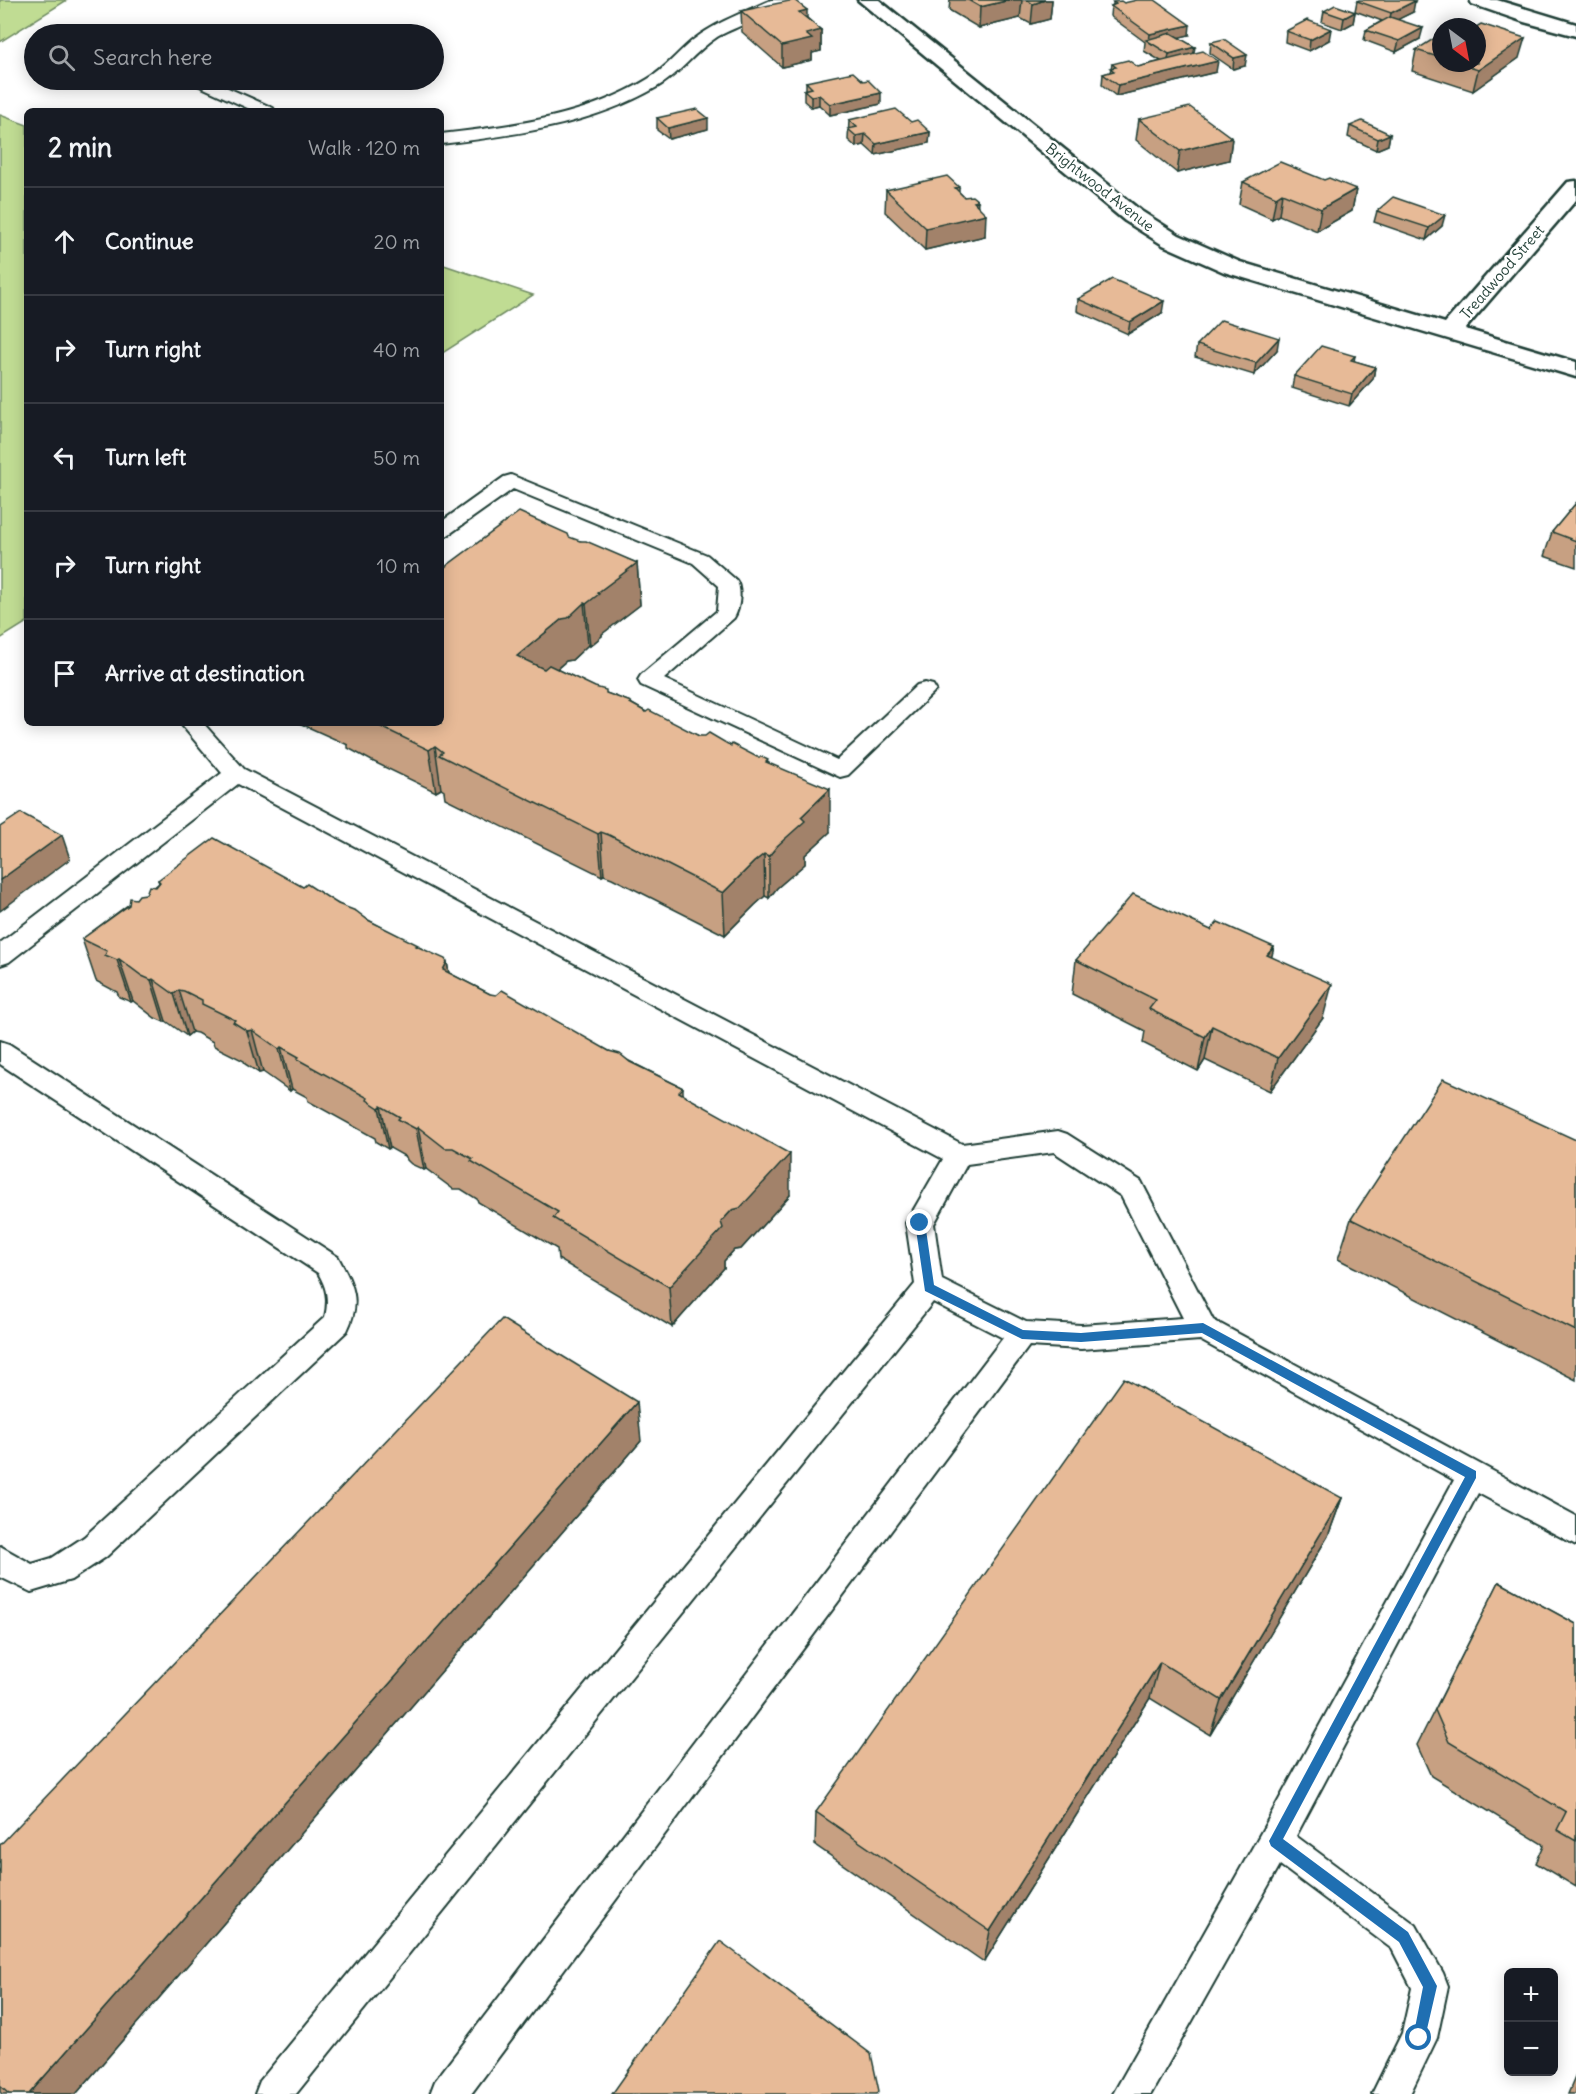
<!DOCTYPE html>
<html lang="en">
<head>
<meta charset="utf-8">
<style>
  body { margin:0; font-family:Delius,sans-serif; background:#20242c; color:#f1f3f6 }
  .controls { position:absolute; right:18px; bottom:18px; display:grid; overflow:hidden; border-radius:9px; box-shadow:0 3px 15px #0003 }
  .controls button { width:54px; height:54px; display:grid; place-items:center; padding:0; border:0; border-bottom:2px solid #363941; background:#171b24; color:#f1f3f6; font:30px sans-serif }
  .compass { position:absolute; left:1432px; top:18px; width:54px; height:54px; border-radius:50%; background:#171b24; box-shadow:0 3px 15px #0003; rotate:148deg }
  .stop { position:absolute; width:18px; height:18px; margin:-14px; border:4px solid #1f6fb2; border-radius:50%; background:#fff }
  .stop.end { background:#1f6fb2; border-color:#fff; box-shadow:0 2px 6px #0008 }
  .list { margin:0; padding:0; list-style:none }
  h2 { display:flex; justify-content:space-between; align-items:center; height:78px; margin:0; padding:0 24px; font-size:26px }
  h2 small { font-size:20px; font-weight:400; color:#9ea1a6 }
  .list li { display:grid; grid-template-columns:39px 1fr auto; gap:18px; align-items:center; box-sizing:border-box; height:108px; padding:0 24px; border-top:2px solid #363941 }
  .list b { display:block; font-size:22px; white-space:nowrap }
  .list em { font-size:20px; font-style:normal; color:#9ea1a6 }
  .icon { flex:none; width:33px; height:33px; fill:none; stroke:currentColor; stroke-width:2; stroke-linecap:round; stroke-linejoin:round }
  .map { position:relative; flex:none; width:1576px; height:2094px; overflow:hidden }
  .search { position:absolute; background:#171b24; box-shadow:0 3px 15px #0003; left:24px; top:24px; width:420px; height:66px; display:flex; align-items:center; gap:15px; box-sizing:border-box; padding:0 21px; border-radius:33px; color:#9ea1a6; font-size:22px }
  .panel { position:absolute; background:#171b24; box-shadow:0 3px 15px #0003; left:24px; top:108px; width:420px; height:618px; border-radius:9px }
  .map>svg:first-child { display:block }
</style>
</head>
<body>
<div class="map">
<svg width="1576" height="2094" viewBox="0 0 1576 2094">
  <rect width="100%" height="100%" fill="#fff"/>
  <filter id="ink" filterUnits="userSpaceOnUse"><feTurbulence type="fractalNoise" baseFrequency=".0167" numOctaves="2"/><feDisplacementMap in="SourceGraphic" scale="12" xChannelSelector="R" yChannelSelector="G"/><feConvolveMatrix kernelMatrix="1 2 1 2 8 2 1 2 1" color-interpolation-filters="sRGB"/></filter>
  <g filter="url(#ink)">
    <g fill="#c0dc93" stroke="#708c64" stroke-width="1.5">
      <path d="M0 0H67L0 42Z"/>
      <path d="M0 115 27 125V622L0 639Z"/>
      <path d="M441 264 533 295 441 354Z"/>
    </g>
    <g fill="none" stroke-linecap="round" stroke-linejoin="round">
      <g stroke="#1f3d34" stroke-width="4">
        <g id="lane">
          <path d="M771 0H790C782 10 733 28 717 37 695 51 680 74 657 87 592 125 515 135 441 144V134C512 126 586 117 648 79 665 69 678 52 693 40 717 22 744 12 771 0Z"/>
          <path d="M190 80H210L273 108 275 111H254L193 83Z"/>
          <path d="M511 475 707 555 736 580C742 588 740 609 734 618L664 679 837 760 917 685 925 683 933 685 936 690 848 775 840 777 641 685 638 680 641 675 717 611 719 586 693 563 513 489 448 535 441 537V522L504 477Z"/>
          <path d="M180 723H203L244 769 962 1144 1058 1131 1067 1134 1141 1181 1213 1320 1576 1516V1545L1478 1493 1296 1836 1416 1925 1443 1973 1448 1986 1437 2038 1410 2094H1372L1402 2033 1412 1988 1392 1949 1280 1865 1151 2094H1113L1263 1829 1454 1480 1200 1340 1081 1349 1029 1346 471 2094H430L435 2081 1003 1338 933 1302 296 2094H255L260 2081 915 1284 906 1223 943 1159 238 784 9 962 0 965V943L222 773ZM1054 1152 1121 1196 1183 1318 1081 1325 1026 1322 942 1280 934 1224 967 1164Z"/>
          <path d="M0 1041 9 1044 338 1257C353 1285 362 1300 347 1331L106 1557 71 1580 31 1592 0 1577V1546L32 1564 52 1558 84 1537 325 1317C329 1300 327 1288 318 1273L0 1064Z"/>
        </g>
      </g>
      <g stroke="#1f3d34" stroke-width="5">
        <g id="street">
          <path d="M858 0H879L1141 211 1179 235 1240 262 1445 323 1568 182 1576 181V200L1465 329 1576 362V377L1224 272 1163 245 1125 221Z"/>
          <path d="M1470 0H1497L1576 24V36L1524 22 1472 4Z"/>
        </g>
      </g>
      <use href="#lane" fill="#fff" fill-rule="evenodd"/>
      <use href="#street" fill="#fff" fill-rule="evenodd"/>
    </g>
    <g fill="#c7a082" stroke="#1f3d34" stroke-width="1.5">
      <path d="M950 0H1052L1050 19 1031 24 1020 18 979 28 949 10Z"/>
      <path d="M1357 1 1413 12 1398 19 1420 39 1396 52 1364 40 1366 30 1382 21 1355 11Z"/>
      <path d="M1113 2 1124 3 1189 35 1179 37 1194 54 1216 72 1116 96 1102 85 1103 74 1110 72 1112 64 1138 67 1161 61 1144 51 1145 42 1110 16 1111 6 1113 5Z"/>
      <path d="M741 11 807 18 821 30V51L812 53V60L782 67 742 32Z"/>
      <path d="M1324 11 1355 12 1353 23 1342 29 1322 22Z"/>
      <path d="M1286 31 1329 40 1309 51 1285 42Z"/>
      <path d="M1441 37V63H1477L1519 58 1473 91 1412 71 1416 50Z"/>
      <path d="M1211 42 1245 66 1233 69 1210 53Z"/>
      <path d="M806 82 881 104 830 115 819 105 811 107 804 101V90L806 89Z"/>
      <path d="M657 118 708 129 669 139 657 130Z"/>
      <path d="M1139 119 1232 138 1229 160 1177 173 1136 140Z"/>
      <path d="M849 120 911 122 930 132 929 143 875 155 864 145 856 147 848 140Z"/>
      <path d="M1350 126 1390 134 1388 145 1376 150 1348 137Z"/>
      <path d="M1324 180 1356 189 1352 211 1317 231 1279 215 1272 219 1239 204 1243 182Z"/>
      <path d="M959 187V192L964 197 977 205 985 236 925 250 885 212 886 190Z"/>
      <path d="M1377 211 1442 226 1426 240 1374 222Z"/>
      <path d="M1078 299 1162 313 1128 334 1077 311Z"/>
      <path d="M1197 345 1277 350 1254 375 1195 357Z"/>
      <path d="M1355 356 1354 361 1375 367 1373 379 1349 406 1292 388 1294 376Z"/>
      <path d="M1576 503V567L1544 556 1552 532Z"/>
      <path d="M580 541 637 563 640 605 602 634V636L590 646 588 645 572 660 566 661 557 669 606 693 631 702 632 704 646 712 699 736 731 746 768 762 830 832 805 855V864L777 888 769 898 765 896 755 905 725 935 612 878 604 875 602 876 445 798 444 791 441 789 436 792 372 761 348 748V745L299 723H441Z"/>
      <path d="M158 880 303 887 338 904 447 962 449 973 490 994 609 1051 683 1088V1095L790 1195 741 1249 734 1250 724 1261V1268L672 1327 558 1259 557 1249 478 1202 477 1199 461 1189H453L426 1169 424 1170 411 1164 407 1160 406 1157 390 1148 388 1149 376 1142 375 1138 308 1101 307 1097 292 1089 290 1091 263 1072 259 1073 245 1064 244 1061 214 1046 213 1042 197 1033 192 1032 187 1036 166 1021 164 1022 155 1018 133 1001 131 1002 119 997 117 992 96 981 82 939 136 899 146 894 159 883Z"/>
      <path d="M1211 930 1274 947 1271 957 1323 1018 1270 1091 1205 1060 1198 1071 1143 1043 1145 1031 1072 994 1076 960Z"/>
      <path d="M1576 1140V1380L1338 1259 1351 1219Z"/>
      <path d="M641 1441 76 2094H2L0 2092V1845Z"/>
      <path d="M1342 1498 1328 1536 1210 1735 1150 1698 984 1962 815 1845 816 1812Z"/>
      <path d="M1499 1582 1576 1624V1887L1536 1863 1544 1845 1431 1776 1417 1745Z"/>
      <path d="M1576 2075V2094H1568Z"/>
    </g>
    <g fill="#a2826a" stroke="#1f3d34" stroke-width="1.5">
      <path d="M1010 0H1022L1020 18 979 28 980 7Z"/>
      <path d="M1045 0H1052L1050 19 1031 24 1033 4Z"/>
      <path d="M1415 1 1413 12 1389 24 1391 13Z"/>
      <path d="M807 10V31L799 12Z"/>
      <path d="M1355 12 1353 23 1342 29 1344 18Z"/>
      <path d="M1190 25 1189 35 1152 44 1149 42 1150 34Z"/>
      <path d="M1423 28 1420 39 1396 52 1399 41Z"/>
      <path d="M1331 29 1329 40 1309 51 1310 40Z"/>
      <path d="M821 30V51L812 53V60L782 67V46L806 34Z"/>
      <path d="M1525 38 1519 58 1473 91 1478 70Z"/>
      <path d="M1195 47 1193 57 1167 65 1169 54Z"/>
      <path d="M1247 55 1245 66 1233 69 1234 58Z"/>
      <path d="M1218 61 1216 72 1116 96 1118 85Z"/>
      <path d="M881 93V104L830 115V104Z"/>
      <path d="M819 95V105L811 107V96Z"/>
      <path d="M708 118V129L669 139 668 128Z"/>
      <path d="M930 132 929 143 875 155 876 144Z"/>
      <path d="M865 134 864 145 856 147V136Z"/>
      <path d="M1390 134 1388 145 1376 150 1378 139Z"/>
      <path d="M1232 138 1229 160 1177 173 1180 151Z"/>
      <path d="M1356 189 1352 211 1317 231 1321 209Z"/>
      <path d="M1282 193 1279 215 1272 219 1276 197Z"/>
      <path d="M978 201 977 216 986 214 985 236 925 250 926 228 974 202Z"/>
      <path d="M1445 215 1442 226 1426 240 1429 228Z"/>
      <path d="M1164 301 1162 313 1128 334 1130 322Z"/>
      <path d="M1279 338 1277 350 1254 375 1256 363Z"/>
      <path d="M1375 367 1373 379 1349 406 1352 394Z"/>
      <path d="M637 563 640 605 602 634V636L590 646 586 604 597 593Z"/>
      <path d="M584 603 588 645 572 660 566 661 522 698 517 656 562 619Z"/>
      <path d="M435 746 441 789 436 792 429 750Z"/>
      <path d="M830 789V832L805 855V864L777 888 769 898V856L777 846 801 817Z"/>
      <path d="M601 832 604 875 602 876 598 834Z"/>
      <path d="M62 835 70 859 0 911V880Z"/>
      <path d="M764 854 765 896 755 905 725 935 723 893 754 862Z"/>
      <path d="M1274 947 1266 981 1267 955Z"/>
      <path d="M119 959 133 1001 131 1002 117 960Z"/>
      <path d="M447 962 454 1004 443 970Z"/>
      <path d="M153 979 166 1021 164 1022 151 980Z"/>
      <path d="M1332 984 1323 1018 1270 1091 1278 1058Z"/>
      <path d="M179 990 192 1032 187 1036 174 994Z"/>
      <path d="M1212 1026 1205 1060 1198 1071 1205 1037Z"/>
      <path d="M252 1030 263 1072 259 1073 247 1031Z"/>
      <path d="M281 1047 292 1089 290 1091 279 1049Z"/>
      <path d="M381 1106 390 1148 388 1149 379 1108Z"/>
      <path d="M418 1127 426 1169 424 1170 416 1129Z"/>
      <path d="M790 1154V1195L741 1249 734 1250 724 1261V1268L672 1327 669 1287 721 1222 732 1210Z"/>
      <path d="M637 1402 641 1441 76 2094H29Z"/>
      <path d="M1342 1498 1328 1536 1210 1735 1221 1700Z"/>
      <path d="M1160 1662 1150 1698 984 1962 990 1931Z"/>
    </g>
    <g fill="#e7ba97" stroke="#1f3d34" stroke-width="1.5">
      <path d="M794 0 807 10 799 12 821 30 806 34 812 39 782 46 741 11Z"/>
      <path d="M968 0H1010L980 7Z"/>
      <path d="M1027 0H1045L1033 4Z"/>
      <path d="M1137 0H1155L1190 25 1150 34 1111 6 1116 4 1113 2 1121 1 1124 3Z"/>
      <path d="M1359 0H1412L1415 1 1391 13 1357 1Z"/>
      <path d="M1335 5 1355 12 1344 18 1324 11Z"/>
      <path d="M1390 17 1423 28 1399 41 1366 30Z"/>
      <path d="M1307 20 1331 29 1310 40 1286 31Z"/>
      <path d="M1481 24 1525 38 1478 70 1457 63H1477V27H1476Z"/>
      <path d="M1171 33 1195 47 1169 54 1146 40Z"/>
      <path d="M1438 36 1441 37V58L1416 50Z"/>
      <path d="M1224 39 1247 55 1234 58 1211 42Z"/>
      <path d="M1203 51 1218 61 1118 85 1103 74 1114 71 1110 68 1116 67 1112 64 1128 60 1138 67Z"/>
      <path d="M853 72 863 81 868 80 881 93 830 104 819 95 811 96 804 90 812 88 806 82Z"/>
      <path d="M1190 107 1232 138 1180 151 1139 119Z"/>
      <path d="M697 109 708 118 668 128 657 118Z"/>
      <path d="M896 109 911 122 917 120 930 132 876 144 865 134 856 136 848 129 857 127 849 120Z"/>
      <path d="M1362 121 1390 134 1378 139 1350 126Z"/>
      <path d="M1280 162 1324 180 1329 178 1356 189 1321 209 1282 193 1276 197 1243 182Z"/>
      <path d="M947 176 959 187 955 188 964 197 972 196 978 201 974 202 986 214 926 228 886 190Z"/>
      <path d="M1393 197 1445 215 1429 228 1377 211Z"/>
      <path d="M1112 279 1164 301 1130 322 1078 299Z"/>
      <path d="M1221 320 1279 338 1256 363 1197 345Z"/>
      <path d="M1321 346 1355 356 1351 360 1375 367 1352 394 1294 376Z"/>
      <path d="M1576 503V541L1552 532Z"/>
      <path d="M519 512 568 534 569 537 580 541H586L637 563 597 593 599 594 586 604 584 603 568 618 562 619 517 656 544 669 549 665 595 687 606 690V693L631 702 630 703 646 712 649 710 699 736H705L709 733 731 746 732 744 757 757H762L768 760 766 762 830 789 801 817 805 821 777 846 769 856 764 854 754 862 723 893 609 835 601 832 598 834 439 755 443 752 435 746 429 750 373 723H441V570Z"/>
      <path d="M21 813 62 835 0 880V827Z"/>
      <path d="M214 838 303 887 307 884 338 904 356 911 368 920 418 945 416 946 445 959 447 962 443 970 490 994 496 995 502 990 609 1051 620 1054 630 1062 683 1088 679 1092 687 1097 790 1154 740 1208 732 1210 721 1222 723 1228 669 1287 553 1218 558 1212 471 1161 473 1159 453 1148H445L418 1127 416 1129 403 1122 398 1119 400 1117 381 1106 379 1108 367 1100 368 1098 297 1059 299 1057 281 1047 279 1049 252 1030 247 1031 233 1022 235 1020 202 1004V1000L184 991 179 990 174 994 153 979 151 980 142 976 119 959 117 960 105 955 107 951 82 939 129 905 130 898 136 899 139 895 146 894 149 886 156 887 160 882 158 880Z"/>
      <path d="M1133 894 1211 930 1218 922 1274 947 1267 955 1332 984 1278 1058 1212 1026 1205 1037 1149 1009 1156 1000 1076 960Z"/>
      <path d="M1443 1079 1576 1140V1331L1351 1219Z"/>
      <path d="M502 1319 637 1402 29 2094H9L0 2086V1845Z"/>
      <path d="M1124 1378 1342 1498 1221 1700 1160 1662 990 1931 816 1812Z"/>
      <path d="M1499 1582 1576 1624V1841L1557 1830 1566 1812 1449 1742 1435 1710Z"/>
      <path d="M720 1941 871 2054 879 2091 877 2094H612Z"/>
    </g>
  </g>
  <path fill="#1f6fb2" d="M920 1219 925 1223 934 1285 1023 1330 1081 1333 1203 1323 1476 1471V1478L1283 1839 1408 1932 1437 1986 1424 2042 1419 2044 1415 2042 1413 2038 1423 1987 1399 1942 1271 1846 1269 1841 1465 1477 1202 1333 1081 1342 1022 1339 925 1291 915 1223Z"/>
  <g text-anchor="middle" dominant-baseline="central" stroke-width="4.5" stroke-linejoin="round" paint-order="stroke">
    <g font-size="15" fill="#1f3d34" stroke="#fff">
      <text transform="translate(1100 187) rotate(38)">Brightwood Avenue</text>
      <text transform="translate(1502 272) rotate(-49)">Treadwood Street</text>
    </g>
  </g>
</svg>
<div class="controls">
<button>+</button>
<button>−</button>
</div>
<svg class="compass" viewBox="-18 -18 36 36"><path d="M0-13l5 13h-10z" fill="#e53935"/><path d="M0 13l5-13h-10z" fill="#9ea1a6"/></svg>
<div class="stop" style="left:1419px;top:2038px"></div>
<div class="stop end" style="left:920px;top:1223px"></div>
<div class="search"><svg class="icon" aria-label="search" viewBox="0 0 24 24"><circle cx="10" cy="10" r="6"/><path d="M15 15l6 6"/></svg>Search here</div>
<section class="panel">
<h2>2 min<small>Walk · 120 m</small></h2>
<ul class="list">
<li><svg class="icon" aria-label="ahead" viewBox="0 0 24 24"><path d="M12 20V5M6 11l6-6 6 6"/></svg><div><b>Continue</b></div><em>20 m</em></li>
<li><svg class="icon" aria-label="right" viewBox="0 0 24 24"><path d="M7 20v-9h11M14 6l5 5-5 5"/></svg><div><b>Turn right</b></div><em>40 m</em></li>
<li><svg class="icon" aria-label="left" viewBox="0 0 24 24"><path d="M17 20v-9H6M10 6l-5 5 5 5"/></svg><div><b>Turn left</b></div><em>50 m</em></li>
<li><svg class="icon" aria-label="right" viewBox="0 0 24 24"><path d="M7 20v-9h11M14 6l5 5-5 5"/></svg><div><b>Turn right</b></div><em>10 m</em></li>
<li><svg class="icon" aria-label="arrive" viewBox="0 0 24 24"><path d="M6 21V4h12l-3 4 3 4H6"/></svg><div><b>Arrive at destination</b></div></li>
</ul>
</section>
</div>
</body>
</html>
